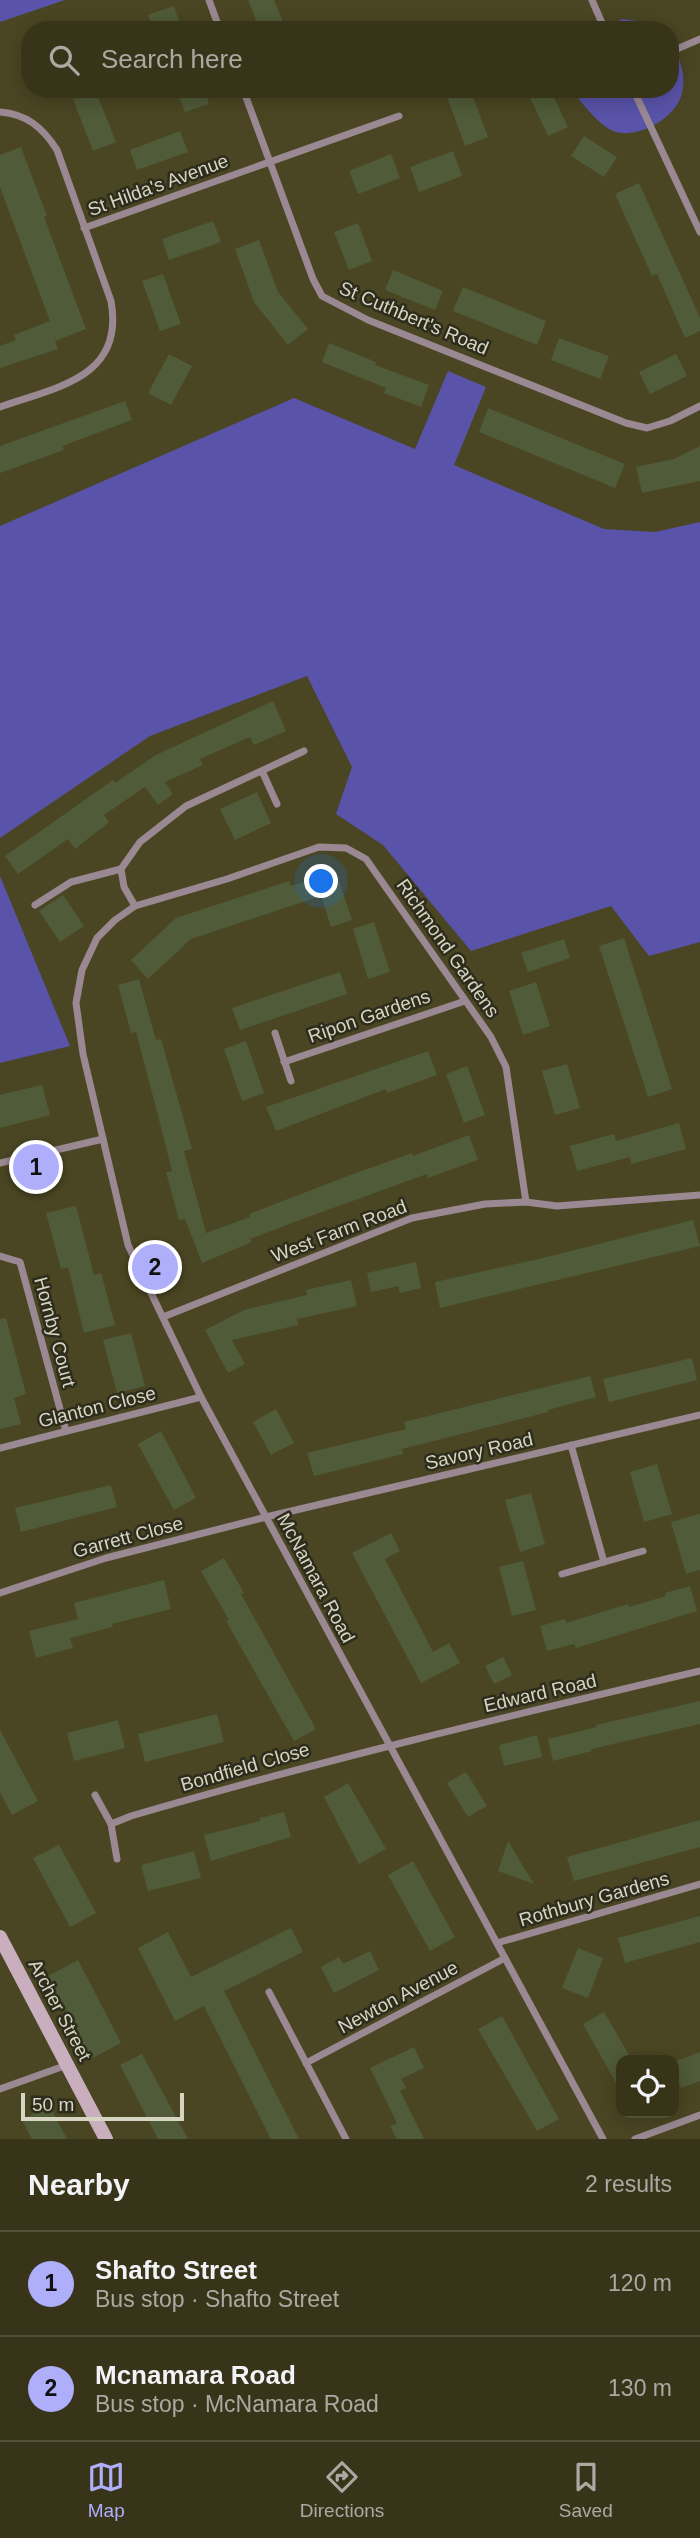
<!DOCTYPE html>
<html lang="en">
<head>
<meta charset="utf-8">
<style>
  body { margin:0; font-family:Arial,sans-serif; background:#3f3c23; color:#f1f3f6 }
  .controls { position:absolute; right:21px; bottom:21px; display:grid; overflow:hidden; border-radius:14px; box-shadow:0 4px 18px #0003 }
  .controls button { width:63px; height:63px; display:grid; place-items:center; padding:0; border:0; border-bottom:2px solid #524f39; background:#38341a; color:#f1f3f6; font:35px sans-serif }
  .scale { position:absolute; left:21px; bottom:18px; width:163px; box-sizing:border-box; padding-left:7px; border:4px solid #d6d5c1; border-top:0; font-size:19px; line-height:24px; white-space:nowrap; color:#d6d5c1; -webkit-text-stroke:5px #2e2c1c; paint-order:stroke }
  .you { position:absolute; left:322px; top:882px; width:24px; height:24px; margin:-18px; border:5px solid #fff; border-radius:50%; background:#1a73e8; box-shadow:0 0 0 10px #1a73e833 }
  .badge { display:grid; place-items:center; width:46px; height:46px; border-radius:50%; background:#aeaefb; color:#111; font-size:23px; font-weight:700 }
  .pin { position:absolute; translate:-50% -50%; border:4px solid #fff; box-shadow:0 2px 7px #0006 }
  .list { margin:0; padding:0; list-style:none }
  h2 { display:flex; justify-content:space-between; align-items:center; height:91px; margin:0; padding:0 28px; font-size:30px }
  h2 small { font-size:23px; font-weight:400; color:#abaaa2 }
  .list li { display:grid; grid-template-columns:46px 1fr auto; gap:21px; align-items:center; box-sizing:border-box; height:105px; padding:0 28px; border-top:2px solid #524f39 }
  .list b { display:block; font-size:26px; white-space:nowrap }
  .list p { margin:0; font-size:23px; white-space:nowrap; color:#abaaa2 }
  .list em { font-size:23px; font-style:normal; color:#abaaa2 }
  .icon { flex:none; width:38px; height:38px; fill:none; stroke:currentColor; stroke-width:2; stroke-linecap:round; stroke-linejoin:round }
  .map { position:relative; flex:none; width:700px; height:2139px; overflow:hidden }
  .search { position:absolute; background:#38341a; box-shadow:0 4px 18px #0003; left:21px; right:21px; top:21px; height:77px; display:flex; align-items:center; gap:18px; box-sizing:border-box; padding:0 24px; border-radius:28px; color:#abaaa2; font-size:26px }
  .sheet { height:301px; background:#38341a }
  nav { display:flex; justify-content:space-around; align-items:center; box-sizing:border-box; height:98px; border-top:2px solid #524f39; background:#38341a; font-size:19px; color:#abaaa2 }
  nav a { display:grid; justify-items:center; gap:4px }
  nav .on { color:#aeaefb }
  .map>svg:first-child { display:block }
</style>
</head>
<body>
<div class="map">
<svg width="700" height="2139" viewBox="0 0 700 2139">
  <rect width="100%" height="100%" fill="#4a4623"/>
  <g fill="#5953a9">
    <path d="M0 0H65L0 22Z"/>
    <path d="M623 19 643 22 658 30H596Z"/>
    <path d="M670 41C679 57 685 70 683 88 680 115 646 135 621 133 609 132 598 121 590 112 584 105 576 99 576 89H670Z"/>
    <path d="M448 371 486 387 454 465 604 529 655 532 700 522V942L649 956 611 906 471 951 383 845 336 814 352 767 307 676 150 736 0 838V526L294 398 415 449Z"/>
    <path d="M0 876 70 1046 0 1063Z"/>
  </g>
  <g fill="#505b39">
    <path d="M248 0H274L286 30H260Z"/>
    <path d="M174 6 182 30H154L148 15Z"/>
    <path d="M176 89H204L209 104 185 112Z"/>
    <path d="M444 89H470L488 137 465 146Z"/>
    <path d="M526 89H550L568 127 548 136Z"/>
    <path d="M96 92 116 142 93 151 73 99Z"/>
    <path d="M180 131 188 152 137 170 130 150Z"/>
    <path d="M584 136 617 157 604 177 571 156Z"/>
    <path d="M21 147 47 216 44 217 86 329 55 341 58 349 0 368V346L16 340 14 335 50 321 0 187V155Z"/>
    <path d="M453 151 462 176 419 192 410 167Z"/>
    <path d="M391 154 400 178 358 194 349 171Z"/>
    <path d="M639 183 700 318V331L685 338 657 274 652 276 615 194Z"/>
    <path d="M213 221 221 242 169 260 162 239Z"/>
    <path d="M358 223 372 261 349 270 334 232Z"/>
    <path d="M259 240 278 292 308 329 288 345 254 302 235 249Z"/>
    <path d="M393 270 443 291 435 310 385 290Z"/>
    <path d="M163 274 181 324 160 331 142 281Z"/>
    <path d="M463 287 546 321 537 345 453 311Z"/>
    <path d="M559 338 609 356 600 379 551 360Z"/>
    <path d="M329 343 376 362 375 365 429 385 421 407 384 393 386 388 322 362Z"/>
    <path d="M169 354 192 366 171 405 148 393Z"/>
    <path d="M676 354 687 376 650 394 639 372Z"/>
    <path d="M125 401 132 420 62 446 64 450 0 473V446Z"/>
    <path d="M488 408 625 464 615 488 479 432Z"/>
    <path d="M700 446V481L642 493 636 467 674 459Z"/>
    <path d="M273 701 286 731 254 745 250 737 200 759 203 765 165 782 173 794 158 805 145 787 104 815 109 822 75 849 68 839 18 874 5 856 113 780 115 783 156 755Z"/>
    <path d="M257 792 271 823 235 840 220 809Z"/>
    <path d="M336 872 352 920 331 927 321 896 191 939 148 979 131 960 176 918 289 881 291 886Z"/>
    <path d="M63 895 84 926 60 942 39 911Z"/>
    <path d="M374 922 390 972 368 979 353 929Z"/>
    <path d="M624 938 672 1089 648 1097 599 946Z"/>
    <path d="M564 939 570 958 528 972 521 953Z"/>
    <path d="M340 972 347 994 240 1030 232 1008Z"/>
    <path d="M139 979 156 1040 161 1039 192 1149 184 1151 206 1233 250 1217 249 1214 356 1173 412 1153 413 1156 469 1135 478 1160 428 1178 427 1174 308 1217 250 1239 252 1242 202 1263 185 1219 179 1220 166 1172 172 1171 155 1104 136 1032 131 1033 118 985Z"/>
    <path d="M536 982 550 1026 523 1035 509 991Z"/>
    <path d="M246 1041 264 1093 242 1101 224 1049Z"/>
    <path d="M428 1051 437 1075 387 1093 386 1089 276 1131 266 1107Z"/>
    <path d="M567 1064 580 1108 555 1115 542 1071Z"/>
    <path d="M467 1066 485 1115 464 1123 446 1074Z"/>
    <path d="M42 1085 50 1115 0 1128V1095Z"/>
    <path d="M679 1123 686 1149 631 1164 630 1157 577 1171 570 1146 614 1134 616 1141Z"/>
    <path d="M76 1206 94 1275 101 1273 115 1325 84 1333 68 1267 61 1269 46 1213Z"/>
    <path d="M693 1220 700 1246 440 1308 435 1282 543 1258Z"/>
    <path d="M416 1262 421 1288 400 1293 398 1286 371 1292 367 1273Z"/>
    <path d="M351 1280 357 1306 297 1319 298 1325 232 1340 245 1364 228 1373 205 1330 244 1310 307 1295 306 1290Z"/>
    <path d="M6 1318 26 1394 14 1398 21 1424 0 1429V1319Z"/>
    <path d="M131 1333 145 1386 117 1393 103 1340Z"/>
    <path d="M692 1358 697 1380 609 1402 603 1379Z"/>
    <path d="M590 1376 596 1397 548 1410V1412L402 1449 403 1454 314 1476 307 1453 406 1429 404 1422Z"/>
    <path d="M276 1409 294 1443 271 1455 253 1422Z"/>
    <path d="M161 1431 196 1498 174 1510 138 1444Z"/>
    <path d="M657 1464 672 1514 644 1522 630 1472Z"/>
    <path d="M111 1485 117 1507 21 1532 15 1508Z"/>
    <path d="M531 1493 545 1544 520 1552 505 1500Z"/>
    <path d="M700 1514V1570L686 1574 671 1522Z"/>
    <path d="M391 1533 400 1551 385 1559 433 1652 449 1643 460 1663 421 1683 352 1553Z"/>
    <path d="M224 1558 244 1593 241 1594 316 1729 294 1741 226 1621 229 1620 201 1571Z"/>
    <path d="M523 1561 536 1610 512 1616 499 1567Z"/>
    <path d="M164 1580 171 1609 112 1624 113 1627 70 1638 73 1648 36 1658 29 1631 78 1619 74 1603Z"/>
    <path d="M690 1586 697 1611 576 1648 574 1644 547 1651 540 1626 565 1619 566 1623 628 1604 629 1607 666 1596 665 1593Z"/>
    <path d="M503 1657 512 1675 494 1684 485 1666Z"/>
    <path d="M700 1701V1724L591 1749 592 1751 553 1761 548 1739 597 1727 596 1725Z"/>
    <path d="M217 1714 224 1742 145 1762 138 1734Z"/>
    <path d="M118 1720 125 1748 74 1761 67 1733Z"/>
    <path d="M0 1730 38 1801 12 1815 0 1792Z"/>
    <path d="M537 1735 542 1757 504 1766 499 1745Z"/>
    <path d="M466 1772 487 1806 468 1817 447 1783Z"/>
    <path d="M348 1783 386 1849 359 1864 324 1797Z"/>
    <path d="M284 1812 291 1837 211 1861 204 1835 260 1821V1818Z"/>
    <path d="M700 1820V1847L574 1881 567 1857Z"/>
    <path d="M508 1841 534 1884 498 1871Z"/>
    <path d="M59 1845 96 1913 70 1927 33 1858Z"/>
    <path d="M194 1851 201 1878 148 1891 141 1865Z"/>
    <path d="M413 1861 455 1937 430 1951 388 1875Z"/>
    <path d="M700 1916V1942L625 1963 618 1938Z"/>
    <path d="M291 1928 303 1952 224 1991 299 2139H271L204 2006 175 2021 138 1948 168 1932 191 1977Z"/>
    <path d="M578 1948 603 1958 588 1998 562 1988Z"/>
    <path d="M370 1951 379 1970 334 1993 321 1967 339 1957 343 1964Z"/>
    <path d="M78 1960 121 2043 91 2059 48 1976Z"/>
    <path d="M604 2012 632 2060H621V2092L583 2024Z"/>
    <path d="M502 2016 559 2119 537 2131 478 2029Z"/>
    <path d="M414 2047 424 2068 401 2079 406 2088 400 2091 424 2139H397L390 2126 397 2123 370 2068Z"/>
    <path d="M700 2052V2081L681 2088 674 2070V2062Z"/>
    <path d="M142 2054 170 2106 188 2139H158L120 2065Z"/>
    <path d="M49 2105 67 2139H32L22 2120Z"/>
  </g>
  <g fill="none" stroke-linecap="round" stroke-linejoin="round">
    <g stroke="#9a8992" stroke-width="7">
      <path d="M209 0 220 30"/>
      <path d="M592 0 605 30"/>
      <path d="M670 52 700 39"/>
      <path d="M243 89 313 279 322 296 368 320 626 423 647 428 670 421 700 406"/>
      <path d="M633 89 700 232"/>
      <path d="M0 112C27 114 43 128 57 150L111 301C125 378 56 387 0 407"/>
      <path d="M84 228 399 116"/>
      <path d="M262 771 277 804"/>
      <path d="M35 905 71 882 121 869"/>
      <path d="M135 906 124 887 121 869 140 842 186 806 304 751"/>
      <path d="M275 1033 291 1081"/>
      <path d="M284 1062 465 1001"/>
      <path d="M0 1163 103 1139"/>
      <path d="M526 1202 506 1067 491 1037 366 859 346 848 319 847 227 879 135 906 115 920 97 938 82 970 76 1003 83 1054 128 1245 201 1397 603 2139"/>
      <path d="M0 1256 20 1262 66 1431"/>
      <path d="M163 1317 412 1218 485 1204 526 1202 557 1206 700 1195"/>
      <path d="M571 1445 604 1562"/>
      <path d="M0 1448 201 1397"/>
      <path d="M562 1574 643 1551"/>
      <path d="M0 1593 106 1558 266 1517 700 1415"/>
      <path d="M95 1795 111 1824 117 1859"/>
      <path d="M111 1824 131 1816C319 1761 509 1716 700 1671"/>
      <path d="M497 1943 700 1884"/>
      <path d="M269 1992 346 2139"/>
      <path d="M306 2063 505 1958"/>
      <path d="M0 2089 67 2065"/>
      <path d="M635 2139 700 2115"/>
    </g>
    <path stroke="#c9afbe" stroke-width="14" d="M0 1937 106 2139"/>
  </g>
  <g text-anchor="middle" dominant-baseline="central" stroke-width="5" stroke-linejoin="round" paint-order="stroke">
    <g font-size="19" fill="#d6d5c1" stroke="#2e2c1c">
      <text transform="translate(158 185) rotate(-20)">St Hilda's Avenue</text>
      <text transform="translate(414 318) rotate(23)">St Cuthbert's Road</text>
      <text transform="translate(448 948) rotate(55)">Richmond Gardens</text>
      <text transform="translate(369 1016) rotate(-19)">Ripon Gardens</text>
      <text transform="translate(339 1231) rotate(-21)">West Farm Road</text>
      <text transform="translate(55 1332) rotate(75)">Hornby Court</text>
      <text transform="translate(97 1407) rotate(-14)">Glanton Close</text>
      <text transform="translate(479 1451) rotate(-13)">Savory Road</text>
      <text transform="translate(128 1537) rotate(-15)">Garrett Close</text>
      <text transform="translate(316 1578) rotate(62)">McNamara Road</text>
      <text transform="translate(540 1693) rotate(-13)">Edward Road</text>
      <text transform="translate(245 1767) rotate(-16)">Bondfield Close</text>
      <text transform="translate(594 1899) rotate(-16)">Rothbury Gardens</text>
      <text transform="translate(398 1997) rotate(-28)">Newton Avenue</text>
      <text transform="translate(60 2010) rotate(62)">Archer Street</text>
    </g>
  </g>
</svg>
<div class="controls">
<button><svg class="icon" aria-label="locate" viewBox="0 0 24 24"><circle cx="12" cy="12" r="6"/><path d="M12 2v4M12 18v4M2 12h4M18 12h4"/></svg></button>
</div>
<div class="scale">50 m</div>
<div class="you"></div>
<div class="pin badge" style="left:36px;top:1167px">1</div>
<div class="pin badge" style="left:155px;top:1267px">2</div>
<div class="search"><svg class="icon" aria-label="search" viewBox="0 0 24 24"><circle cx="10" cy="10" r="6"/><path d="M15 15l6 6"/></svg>Search here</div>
</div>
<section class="sheet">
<h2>Nearby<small>2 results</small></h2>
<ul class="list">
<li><span class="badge">1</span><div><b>Shafto Street</b><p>Bus stop · Shafto Street</p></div><em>120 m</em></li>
<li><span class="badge">2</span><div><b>Mcnamara Road</b><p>Bus stop · McNamara Road</p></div><em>130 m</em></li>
</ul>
</section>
<nav>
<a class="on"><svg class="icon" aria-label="map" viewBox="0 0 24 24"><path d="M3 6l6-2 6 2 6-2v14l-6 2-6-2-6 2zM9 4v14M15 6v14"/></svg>Map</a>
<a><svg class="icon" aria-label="directions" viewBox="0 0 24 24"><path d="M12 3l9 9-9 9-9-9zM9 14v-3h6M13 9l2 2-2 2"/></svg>Directions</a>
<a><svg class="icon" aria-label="saved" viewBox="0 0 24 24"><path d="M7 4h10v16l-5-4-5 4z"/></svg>Saved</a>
</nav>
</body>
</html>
